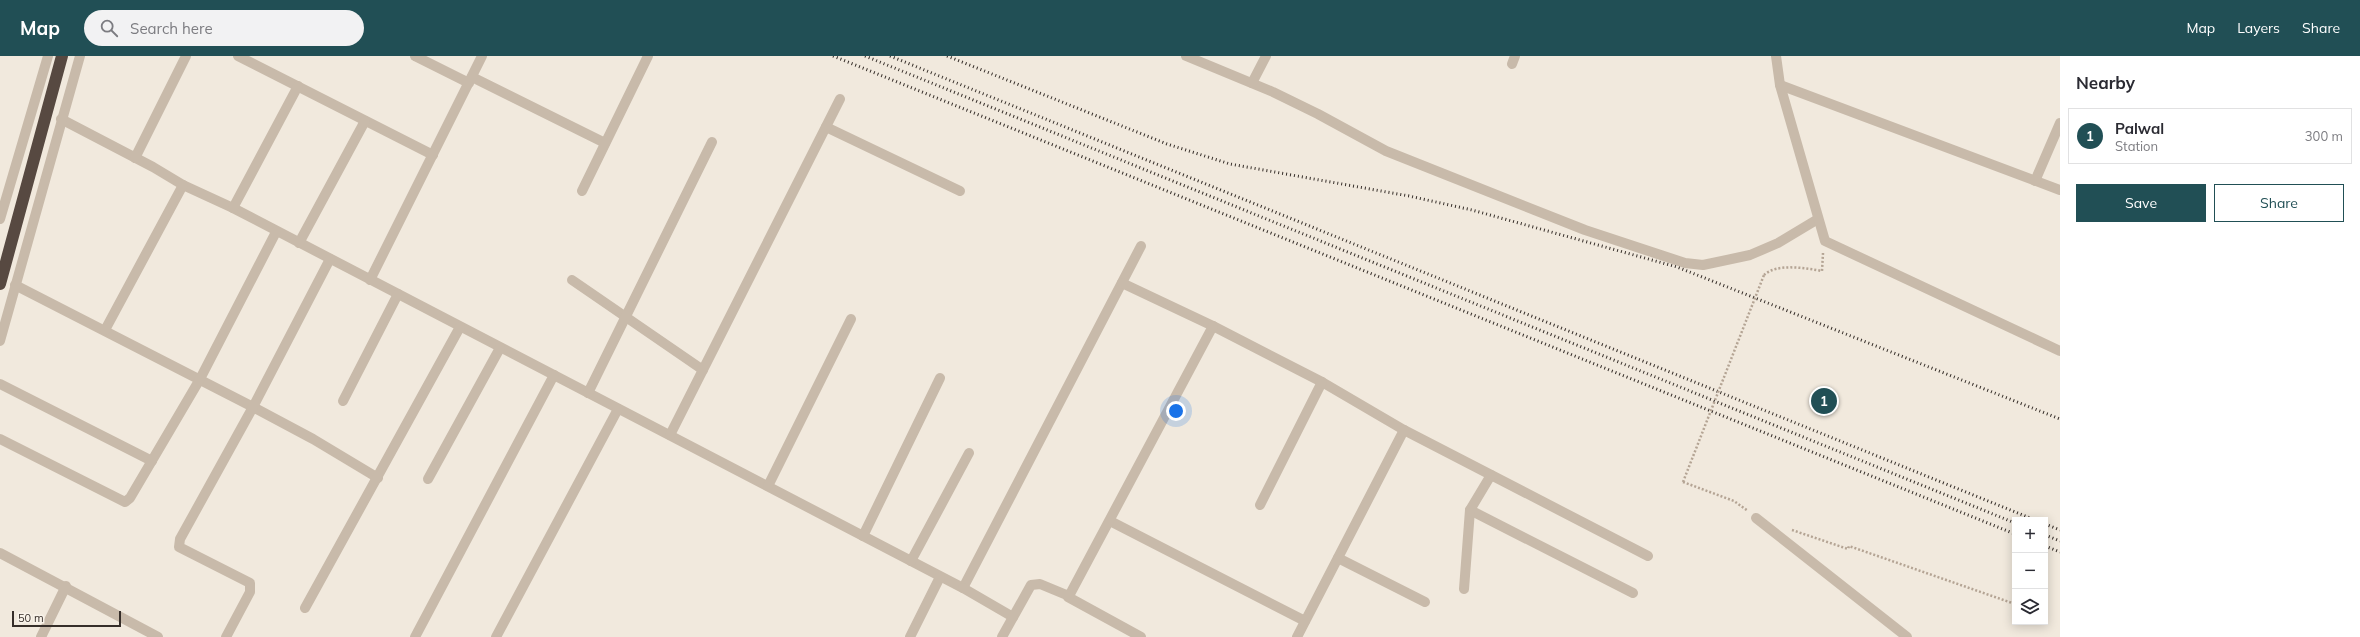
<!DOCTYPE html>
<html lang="en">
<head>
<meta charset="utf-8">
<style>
  body { margin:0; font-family:Mulish,sans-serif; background:#f2f2f3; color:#2b2b33 }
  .controls { position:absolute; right:12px; bottom:12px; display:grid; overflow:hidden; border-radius:0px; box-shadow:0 2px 10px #0003 }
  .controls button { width:36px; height:36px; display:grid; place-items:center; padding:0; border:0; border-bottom:1px solid #e1e1e2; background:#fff; color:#2b2b33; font:20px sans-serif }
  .scale { position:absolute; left:12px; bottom:10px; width:109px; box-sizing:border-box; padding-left:4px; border:2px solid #362e29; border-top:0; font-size:11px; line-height:14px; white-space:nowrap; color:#362e29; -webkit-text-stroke:3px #f9f3ea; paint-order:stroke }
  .you { position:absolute; left:1176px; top:355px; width:14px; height:14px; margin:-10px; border:3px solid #fff; border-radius:50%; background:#1a73e8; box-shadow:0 0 0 6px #1a73e833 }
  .badge { display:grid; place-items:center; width:26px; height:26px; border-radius:50%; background:#214f55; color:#fff; font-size:13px; font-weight:700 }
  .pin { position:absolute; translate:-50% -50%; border:2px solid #fff; box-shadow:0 1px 4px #0006 }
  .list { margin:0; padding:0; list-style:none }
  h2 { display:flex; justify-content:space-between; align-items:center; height:52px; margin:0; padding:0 16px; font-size:17px }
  h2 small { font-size:13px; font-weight:400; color:#7c7c81 }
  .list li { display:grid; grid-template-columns:26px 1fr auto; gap:12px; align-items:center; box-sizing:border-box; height:56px; margin:0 8px 8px; padding:0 8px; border:1px solid #e1e1e2; border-radius:0px }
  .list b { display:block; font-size:15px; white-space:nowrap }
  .list p { margin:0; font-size:13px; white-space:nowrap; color:#7c7c81 }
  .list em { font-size:13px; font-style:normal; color:#7c7c81 }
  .actions { display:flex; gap:8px; padding:12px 16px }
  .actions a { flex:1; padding:9px 0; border:1px solid #214f55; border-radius:0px; text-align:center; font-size:14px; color:#214f55 }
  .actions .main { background:#214f55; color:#fff }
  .icon { flex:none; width:22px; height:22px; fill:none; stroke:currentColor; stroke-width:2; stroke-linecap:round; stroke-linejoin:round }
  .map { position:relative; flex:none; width:2060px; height:581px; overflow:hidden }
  header { display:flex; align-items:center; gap:24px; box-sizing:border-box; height:56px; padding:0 20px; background:#214f55; color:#fff }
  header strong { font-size:19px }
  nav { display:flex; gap:22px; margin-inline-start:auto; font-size:14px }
  .search { width:280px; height:36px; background:#f2f2f3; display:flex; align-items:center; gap:10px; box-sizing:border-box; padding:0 14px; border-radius:22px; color:#7c7c81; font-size:15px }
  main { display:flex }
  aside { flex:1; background:#fff }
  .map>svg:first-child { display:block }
</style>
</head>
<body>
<header>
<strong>Map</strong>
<div class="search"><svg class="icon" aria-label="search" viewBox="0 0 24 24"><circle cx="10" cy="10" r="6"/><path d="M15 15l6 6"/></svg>Search here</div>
<nav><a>Map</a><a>Layers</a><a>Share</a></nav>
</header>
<main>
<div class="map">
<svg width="2060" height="581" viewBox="0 0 2060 581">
  <rect width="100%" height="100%" fill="#f1e9dd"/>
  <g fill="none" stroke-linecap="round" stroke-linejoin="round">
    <g stroke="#b4a494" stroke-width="2.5" stroke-dasharray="2 2" stroke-linecap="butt">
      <path d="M1764 219C1777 207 1805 212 1822 215L1823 197"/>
      <path d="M1683 426 1734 445 1748 455"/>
      <path d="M1792 474 1848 493 1849 490 2015 548"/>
    </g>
    <g stroke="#c8baaa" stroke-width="10">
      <path d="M238 0 433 99"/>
      <path d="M415 0 469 27"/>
      <path d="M1186 0 1273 36 1318 58 1386 95 1585 174 1685 207 1703 209 1750 199 1778 187 1818 163"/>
      <path d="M1776 0 1780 29 1825 185 2060 295"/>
      <path d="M1512 8 1515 0"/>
      <path d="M472 21 605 87"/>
      <path d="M1252 27 1266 0"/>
      <path d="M1780 29 2060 134"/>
      <path d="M61 63 153 111 183 129 233 152 963 532 1141 190"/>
      <path d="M826 71 960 135"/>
      <path d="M135 102 186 0"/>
      <path d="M2035 125 2060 67"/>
      <path d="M582 135 648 0"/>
      <path d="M233 152 298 30"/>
      <path d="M0 163 48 0"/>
      <path d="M299 187 365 65"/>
      <path d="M370 224 482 0"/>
      <path d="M572 224 703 314"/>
      <path d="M1122 227 1213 270 1322 326 1404 374 1648 500"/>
      <path d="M15 229 253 351 313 383 378 422"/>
      <path d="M105 274 183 129"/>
      <path d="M0 285 80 0"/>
      <path d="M0 328 152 405"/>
      <path d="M588 337 712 86"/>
      <path d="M343 345 398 238"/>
      <path d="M670 379 840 43"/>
      <path d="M0 383 125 446 130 442 200 323 276 176"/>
      <path d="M428 423 500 292"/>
      <path d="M768 430 851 263"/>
      <path d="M1260 449 1322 326"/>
      <path d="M1470 454 1633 537"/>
      <path d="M1756 462 1907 581"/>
      <path d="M1110 465 1305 565"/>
      <path d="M863 480 940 322"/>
      <path d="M0 497 158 581"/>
      <path d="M1338 502 1425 546"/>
      <path d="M911 505 969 397"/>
      <path d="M963 532 1013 561"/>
      <path d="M1464 533 1470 454 1491 419"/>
      <path d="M1068 541 1141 581"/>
      <path d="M305 552 460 271"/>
      <path d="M41 581 66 530"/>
      <path d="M226 581 250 536V527L179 491 180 483 253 351 330 203"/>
      <path d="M415 581 554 319"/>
      <path d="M496 581 618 353"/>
      <path d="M910 581 940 521"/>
      <path d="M1002 581 1031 529 1040 528 1069 540 1213 270"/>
      <path d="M1297 581 1404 374"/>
    </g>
    <path stroke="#574941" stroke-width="12" d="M0 228 62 0"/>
    <g stroke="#362e29" stroke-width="3" stroke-dasharray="1 3" stroke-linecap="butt">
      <path d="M833 0 2015 478"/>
      <path d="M865 0 2015 467"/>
      <path d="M890 0 2035 464"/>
      <path d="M947 0 1167 88 1230 108 1409 140 1472 154 1677 211 2060 363"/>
      <path d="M2045 468 2060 474"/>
      <path d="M2045 479 2060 485"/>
      <path d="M2045 490 2060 496"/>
    </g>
    <path stroke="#b4a494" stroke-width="2.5" stroke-dasharray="2 2" stroke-linecap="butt" d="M1683 426 1764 219"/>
  </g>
</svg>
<div class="controls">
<button>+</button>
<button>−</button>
<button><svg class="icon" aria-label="layers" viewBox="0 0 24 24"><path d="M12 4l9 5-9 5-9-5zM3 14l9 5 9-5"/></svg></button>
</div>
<div class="scale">50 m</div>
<div class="you"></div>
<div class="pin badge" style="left:1824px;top:345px">1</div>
</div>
<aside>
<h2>Nearby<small></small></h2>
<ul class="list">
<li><span class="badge">1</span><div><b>Palwal</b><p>Station</p></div><em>300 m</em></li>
</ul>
<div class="actions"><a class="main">Save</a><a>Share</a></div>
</aside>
</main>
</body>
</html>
